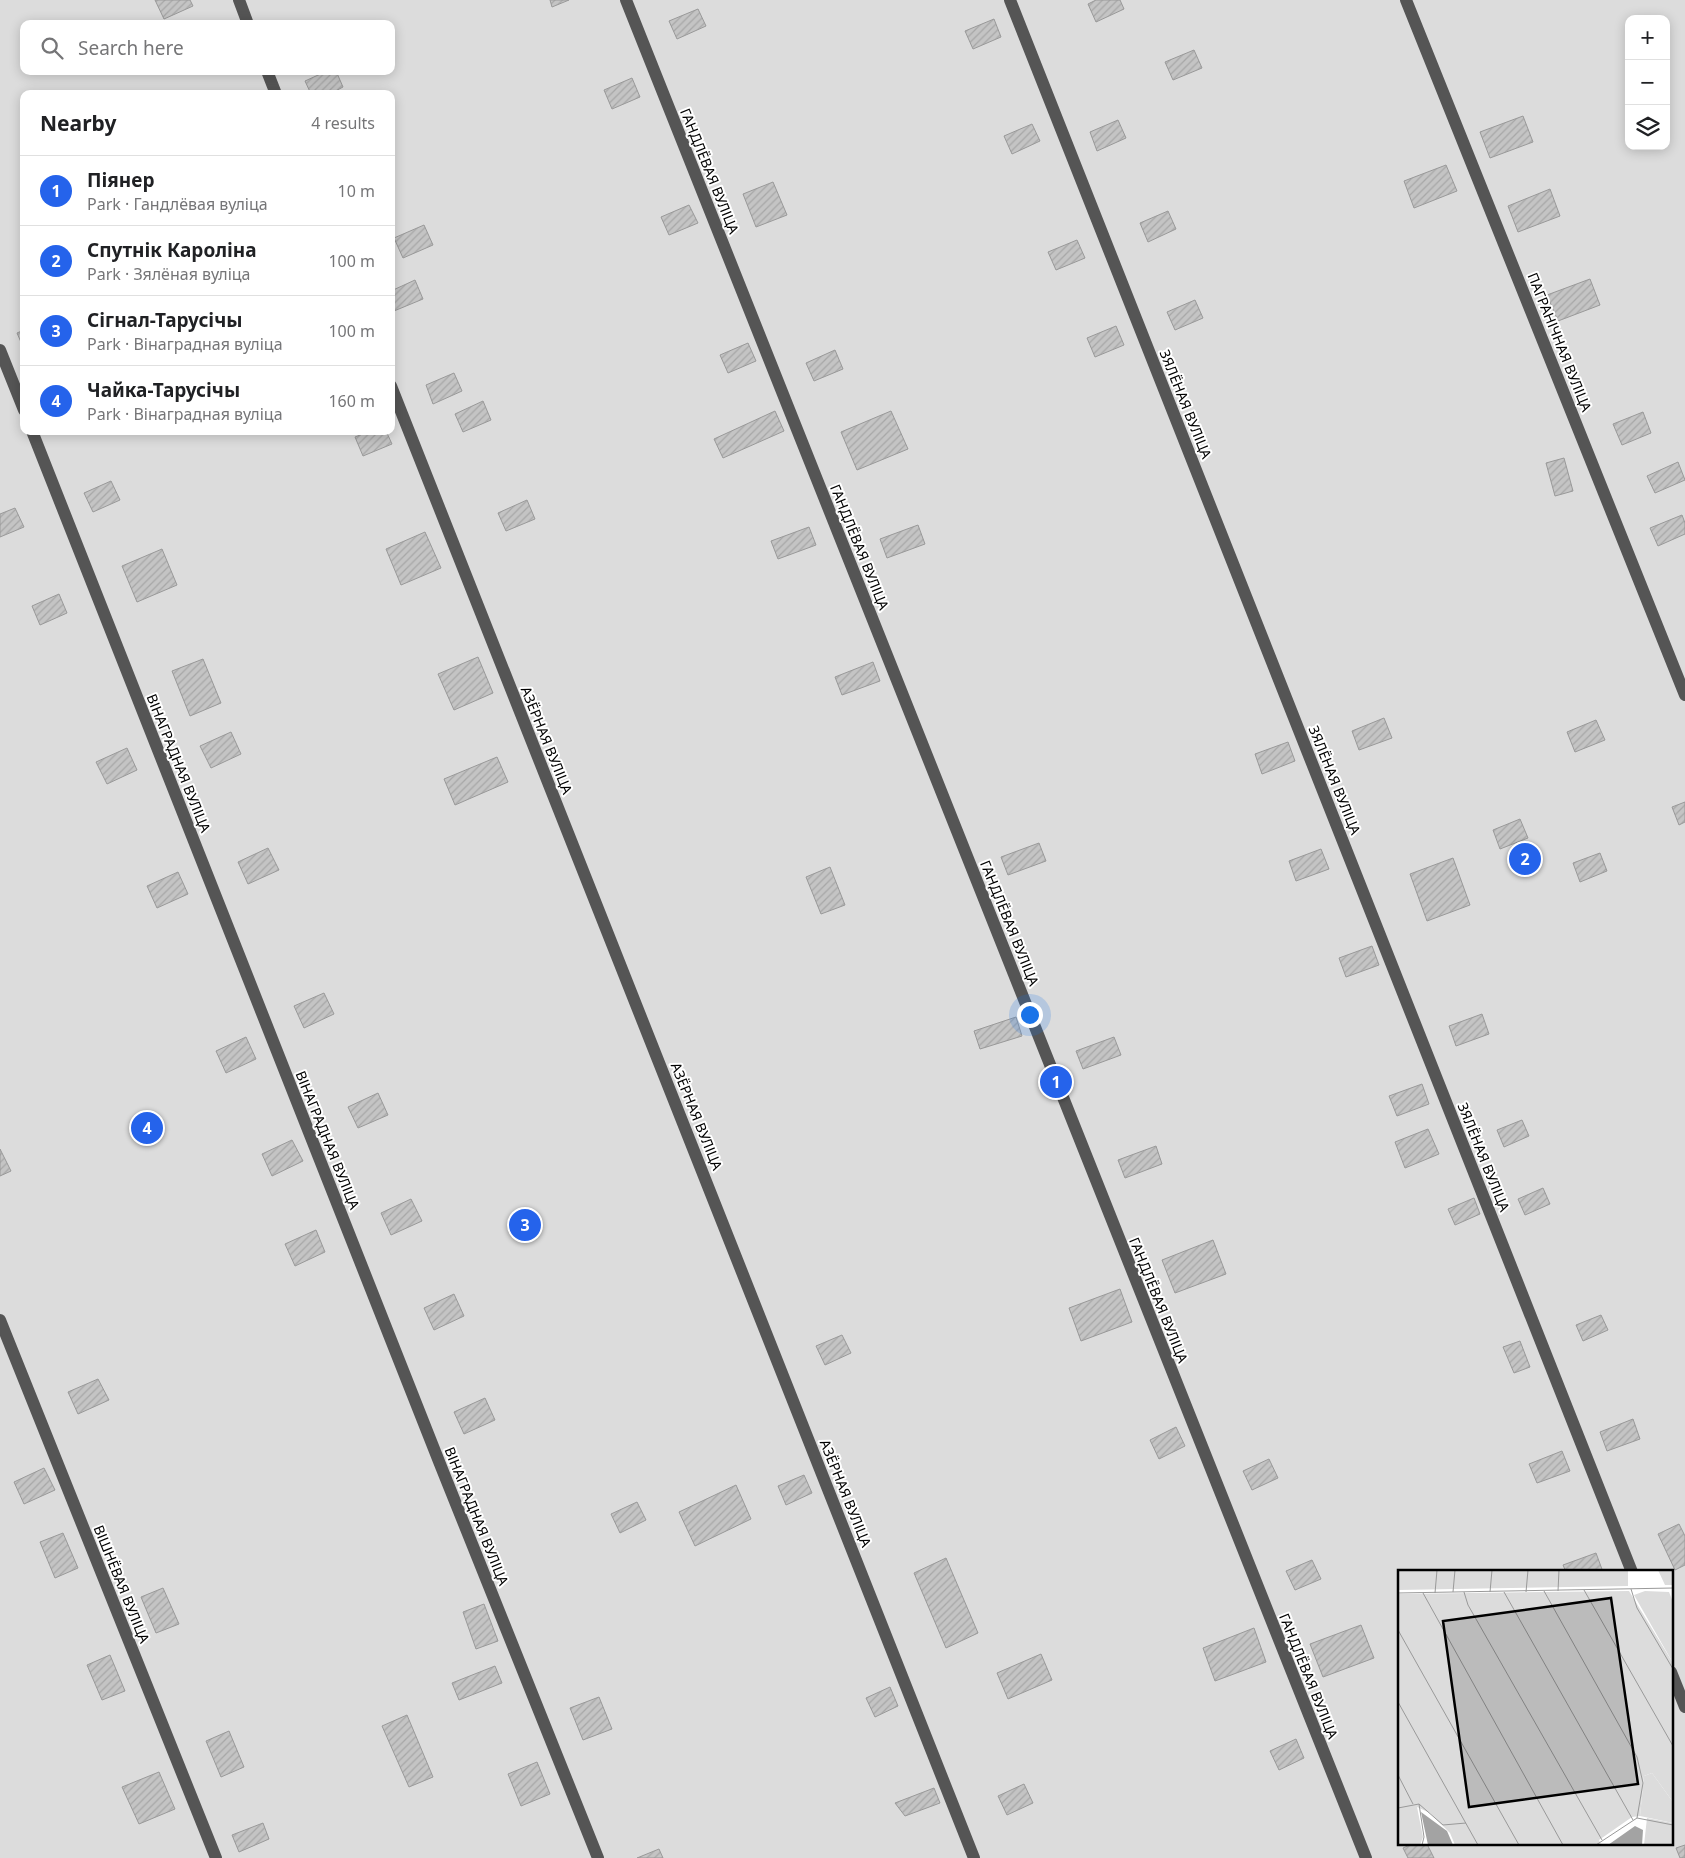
<!DOCTYPE html>
<html lang="en">
<head>
<meta charset="utf-8">
<style>
  body { margin:0; font-family:"Noto Sans",sans-serif; background:#f6f6f6; color:#202124 }
  .controls { position:absolute; right:15px; top:15px; display:grid; overflow:hidden; border-radius:10px; box-shadow:0 2px 12px #0003 }
  .controls button { width:45px; height:45px; display:grid; place-items:center; padding:0; border:0; border-bottom:1px solid #e0e0e0; background:#fff; color:#202124; font:25px sans-serif }
  .you { position:absolute; left:1029px; top:1014px; width:18px; height:18px; margin:-12px; border:4px solid #fff; border-radius:50%; background:#1a73e8; box-shadow:0 0 0 8px #1a73e833 }
  .badge { display:grid; place-items:center; width:32px; height:32px; border-radius:50%; background:#2563eb; color:#fff; font-size:16px; font-weight:700 }
  .pin { position:absolute; translate:-50% -50%; border:2px solid #fff; box-shadow:0 1px 5px #0006 }
  .list { margin:0; padding:0; list-style:none }
  h2 { display:flex; justify-content:space-between; align-items:center; height:65px; margin:0; padding:0 20px; font-size:21px }
  h2 small { font-size:16px; font-weight:400; color:#757577 }
  .list li { display:grid; grid-template-columns:32px 1fr auto; gap:15px; align-items:center; box-sizing:border-box; height:70px; padding:0 20px; border-top:1px solid #e0e0e0 }
  .list b { display:block; font-size:19px; white-space:nowrap }
  .list p { margin:0; font-size:16px; white-space:nowrap; color:#757577 }
  .list em { font-size:16px; font-style:normal; color:#757577 }
  .icon { flex:none; width:28px; height:28px; fill:none; stroke:currentColor; stroke-width:2; stroke-linecap:round; stroke-linejoin:round }
  .map { position:relative; flex:none; width:1685px; height:1858px; overflow:hidden }
  .search { position:absolute; background:#fff; box-shadow:0 2px 12px #0003; left:20px; top:20px; width:375px; height:55px; display:flex; align-items:center; gap:12px; box-sizing:border-box; padding:0 18px; border-radius:10px; color:#757577; font-size:19px }
  .panel { position:absolute; background:#fff; box-shadow:0 2px 12px #0003; left:20px; top:90px; width:375px; height:345px; border-radius:10px }
  .map>svg:first-child { display:block }
</style>
</head>
<body>
<div class="map">
<svg width="1685" height="1858" viewBox="0 0 1685 1858">
  <defs>
    <pattern id="building-hatch" width="6" height="6" patternUnits="userSpaceOnUse" patternTransform="scale(1.25)"><rect width="6" height="6" fill="#c4c4c4"/><path d="M-1 1l2-2M0 6l6-6M5 7l2-2" fill="none" stroke="#a7a7a7"/></pattern>
  </defs>
  <rect width="100%" height="100%" fill="#fff"/>
  <path fill="#dcdcdc" fill-rule="evenodd" d="M0 0H1685V1858H0ZM1629 19H1666V146H1629ZM24 24H391V71H24ZM24 94H391V431H24ZM1399 1572H1671V1844H1399Z"/>
  <g fill="url(#building-hatch)" stroke="#999">
    <path d="M155 0H190L193 6 164 19Z"/>
    <path d="M550 0H569L552 7Z"/>
    <path d="M1096 0H1120L1124 9 1096 22 1088 4Z"/>
    <path d="M698 9 706 26 677 39 669 21Z"/>
    <path d="M994 19 1001 37 973 49 965 31Z"/>
    <path d="M1194 50 1202 68 1173 80 1165 62Z"/>
    <path d="M327 71H336L343 87 330 94H311L305 81Z"/>
    <path d="M632 78 640 97 612 109 604 90Z"/>
    <path d="M1523 116 1533 142 1490 158 1480 132Z"/>
    <path d="M1118 120 1126 138 1097 151 1090 132Z"/>
    <path d="M1032 124 1040 141 1012 154 1004 136Z"/>
    <path d="M1446 165 1457 191 1414 208 1404 181Z"/>
    <path d="M773 182 787 215 756 227 743 194Z"/>
    <path d="M1550 189 1560 216 1518 232 1508 206Z"/>
    <path d="M689 205 698 223 669 235 661 217Z"/>
    <path d="M1168 211 1176 229 1148 242 1140 223Z"/>
    <path d="M424 225 433 245 403 258 394 238Z"/>
    <path d="M1077 240 1085 258 1056 270 1048 252Z"/>
    <path d="M1590 279 1600 305 1558 321 1547 295Z"/>
    <path d="M415 280 423 299 394 311 391 304V291Z"/>
    <path d="M1195 300 1203 318 1175 330 1167 312Z"/>
    <path d="M1116 326 1124 345 1095 357 1087 338Z"/>
    <path d="M24 330V349L17 333Z"/>
    <path d="M748 343 756 361 728 373 720 355Z"/>
    <path d="M835 350 843 369 814 381 806 363Z"/>
    <path d="M454 373 462 391 433 404 426 385Z"/>
    <path d="M483 401 491 420 463 432 455 414Z"/>
    <path d="M775 411 784 431 723 458 714 439Z"/>
    <path d="M891 411 908 449 857 470 841 432Z"/>
    <path d="M1643 412 1651 433 1622 445 1613 424Z"/>
    <path d="M370 431H386L392 444 363 456 355 437Z"/>
    <path d="M1564 458 1573 491 1555 496 1546 463Z"/>
    <path d="M1678 462 1685 480 1655 493 1647 476Z"/>
    <path d="M111 481 120 500 93 512 84 493Z"/>
    <path d="M527 500 535 519 506 531 498 513Z"/>
    <path d="M15 508 24 527 0 537V514Z"/>
    <path d="M1682 515 1685 523V534L1658 546 1650 528Z"/>
    <path d="M918 525 925 544 887 558 880 539Z"/>
    <path d="M809 527 816 545 778 559 771 541Z"/>
    <path d="M425 532 441 568 401 585 386 549Z"/>
    <path d="M162 549 177 585 137 602 122 566Z"/>
    <path d="M59 594 67 613 40 625 32 606Z"/>
    <path d="M478 657 493 693 454 710 438 674Z"/>
    <path d="M203 659 221 703 190 716 172 671Z"/>
    <path d="M873 662 880 681 842 695 835 677Z"/>
    <path d="M1384 718 1392 738 1359 750 1352 731Z"/>
    <path d="M1596 720 1605 740 1575 752 1567 732Z"/>
    <path d="M231 732 241 754 211 768 200 746Z"/>
    <path d="M1288 742 1295 761 1262 774 1255 754Z"/>
    <path d="M127 748 137 770 107 784 96 762Z"/>
    <path d="M497 757 508 782 455 805 444 779Z"/>
    <path d="M1685 802V822L1679 825 1672 807Z"/>
    <path d="M1520 819 1528 838 1500 849 1493 830Z"/>
    <path d="M1039 843 1046 861 1008 875 1001 857Z"/>
    <path d="M268 848 279 870 248 884 238 862Z"/>
    <path d="M1321 849 1329 869 1296 881 1289 861Z"/>
    <path d="M1600 853 1607 871 1580 882 1573 863Z"/>
    <path d="M1453 858 1470 905 1427 921 1410 874Z"/>
    <path d="M830 867 845 905 821 914 806 877Z"/>
    <path d="M178 872 188 894 157 908 147 886Z"/>
    <path d="M1372 946 1379 965 1346 977 1339 958Z"/>
    <path d="M324 993 334 1014 304 1028 294 1006Z"/>
    <path d="M1482 1014 1489 1034 1456 1046 1449 1026Z"/>
    <path d="M1016 1017 1022 1036 980 1049 974 1031Z"/>
    <path d="M246 1037 256 1059 226 1073 216 1051Z"/>
    <path d="M1114 1037 1121 1055 1083 1069 1076 1051Z"/>
    <path d="M1422 1084 1429 1104 1397 1116 1389 1096Z"/>
    <path d="M378 1093 388 1115 358 1128 348 1107Z"/>
    <path d="M1522 1120 1529 1136 1504 1147 1497 1130Z"/>
    <path d="M1428 1129 1439 1154 1405 1168 1395 1142Z"/>
    <path d="M292 1140 303 1161 272 1176 262 1154Z"/>
    <path d="M1156 1146 1162 1164 1125 1178 1118 1160Z"/>
    <path d="M0 1149 11 1171 0 1176Z"/>
    <path d="M1543 1188 1550 1204 1525 1215 1518 1199Z"/>
    <path d="M1474 1198 1480 1214 1455 1225 1448 1209Z"/>
    <path d="M411 1199 422 1221 391 1235 381 1213Z"/>
    <path d="M316 1230 325 1252 295 1266 285 1244Z"/>
    <path d="M1213 1240 1226 1274 1175 1293 1162 1260Z"/>
    <path d="M1120 1289 1132 1322 1081 1341 1069 1308Z"/>
    <path d="M454 1294 464 1316 434 1330 424 1308Z"/>
    <path d="M1601 1315 1608 1330 1583 1341 1576 1325Z"/>
    <path d="M842 1335 851 1353 825 1365 816 1346Z"/>
    <path d="M1520 1341 1530 1367 1514 1373 1503 1347Z"/>
    <path d="M98 1379 109 1400 78 1414 68 1392Z"/>
    <path d="M485 1398 495 1420 464 1434 454 1412Z"/>
    <path d="M1633 1419 1640 1439 1607 1451 1600 1432Z"/>
    <path d="M1176 1427 1185 1446 1159 1459 1150 1440Z"/>
    <path d="M1562 1451 1570 1471 1537 1483 1529 1464Z"/>
    <path d="M1269 1459 1278 1478 1252 1490 1243 1471Z"/>
    <path d="M44 1468 55 1490 24 1504 14 1482Z"/>
    <path d="M804 1475 812 1493 786 1505 778 1486Z"/>
    <path d="M736 1485 751 1519 695 1546 679 1512Z"/>
    <path d="M637 1502 646 1520 620 1533 611 1514Z"/>
    <path d="M1679 1524 1685 1536V1565L1675 1570 1658 1534Z"/>
    <path d="M63 1533 78 1568 55 1578 40 1542Z"/>
    <path d="M1596 1553 1603 1572H1566L1563 1565Z"/>
    <path d="M946 1558 978 1633 946 1648 914 1573Z"/>
    <path d="M1312 1560 1321 1579 1295 1590 1286 1571Z"/>
    <path d="M163 1588 179 1624 156 1633 141 1597Z"/>
    <path d="M484 1604 498 1641 476 1649 463 1612Z"/>
    <path d="M1361 1625 1374 1658 1323 1677 1310 1644Z"/>
    <path d="M1254 1628 1266 1662 1215 1681 1203 1648Z"/>
    <path d="M1041 1654 1052 1680 1008 1699 997 1673Z"/>
    <path d="M110 1655 125 1691 102 1700 87 1665Z"/>
    <path d="M495 1666 502 1683 459 1700 452 1683Z"/>
    <path d="M890 1687 898 1706 875 1717 866 1698Z"/>
    <path d="M599 1697 612 1729 583 1740 570 1708Z"/>
    <path d="M407 1715 433 1777 409 1787 382 1726Z"/>
    <path d="M229 1731 244 1767 221 1777 206 1741Z"/>
    <path d="M1296 1739 1304 1758 1279 1770 1270 1751Z"/>
    <path d="M537 1762 550 1794 521 1806 508 1774Z"/>
    <path d="M159 1772 175 1809 139 1824 122 1787Z"/>
    <path d="M1024 1784 1033 1803 1007 1815 998 1796Z"/>
    <path d="M934 1788 940 1803 905 1816 895 1803Z"/>
    <path d="M263 1823 269 1839 239 1852 232 1835Z"/>
    <path d="M1412 1844H1427L1434 1858H1408L1403 1848Z"/>
    <path d="M1685 1845V1858H1680L1676 1848Z"/>
    <path d="M659 1849 663 1858H637Z"/>
  </g>
  <g fill="none" stroke-linecap="round" stroke-linejoin="round">
    <g stroke="#555" stroke-width="12">
      <path d="M239 0 248 24"/>
      <path d="M626 0 1366 1858"/>
      <path d="M1010 0 1632 1572"/>
      <path d="M1406 0 1685 695"/>
      <path d="M267 71 276 94"/>
      <path d="M0 350 24 410"/>
      <path d="M391 386 974 1858"/>
      <path d="M32 431 440 1464 598 1858"/>
      <path d="M0 1320 216 1858"/>
      <path d="M1671 1672 1685 1707"/>
    </g>
  </g>
  <g text-anchor="middle" dominant-baseline="central" stroke-width="4" stroke-linejoin="round" paint-order="stroke">
    <g font-size="14" fill="#000" stroke="#fff">
      <text transform="translate(710 171) rotate(68)">ГАНДЛЁВАЯ ВУЛІЦА</text>
      <text transform="translate(1560 342) rotate(68)">ПАГРАНІЧНАЯ ВУЛІЦА</text>
      <text transform="translate(1186 404) rotate(68)">ЗЯЛЁНАЯ ВУЛІЦА</text>
      <text transform="translate(860 547) rotate(68)">ГАНДЛЁВАЯ ВУЛІЦА</text>
      <text transform="translate(547 740) rotate(68)">АЗЁРНАЯ ВУЛІЦА</text>
      <text transform="translate(179 763) rotate(68)">ВІНАГРАДНАЯ ВУЛІЦА</text>
      <text transform="translate(1335 780) rotate(68)">ЗЯЛЁНАЯ ВУЛІЦА</text>
      <text transform="translate(1010 923) rotate(68)">ГАНДЛЁВАЯ ВУЛІЦА</text>
      <text transform="translate(697 1116) rotate(68)">АЗЁРНАЯ ВУЛІЦА</text>
      <text transform="translate(328 1140) rotate(68)">ВІНАГРАДНАЯ ВУЛІЦА</text>
      <text transform="translate(1484 1157) rotate(68)">ЗЯЛЁНАЯ ВУЛІЦА</text>
      <text transform="translate(1159 1300) rotate(68)">ГАНДЛЁВАЯ ВУЛІЦА</text>
      <text transform="translate(846 1493) rotate(68)">АЗЁРНАЯ ВУЛІЦА</text>
      <text transform="translate(477 1516) rotate(68)">ВІНАГРАДНАЯ ВУЛІЦА</text>
      <text transform="translate(122 1584) rotate(68)">ВІШНЁВАЯ ВУЛІЦА</text>
      <text transform="translate(1309 1676) rotate(68)">ГАНДЛЁВАЯ ВУЛІЦА</text>
    </g>
  </g>
  <g transform="translate(1398 1570)">
    <rect width="275" height="275" fill="#fff"/>
    <path d="M247 21 271 22 275 32V93L236 25ZM254 203 275 232V253L242 246 246 206Z" fill="#dcdcdc"/>
    <path d="M0 0H230V16L0 20ZM260 0H275V15H267ZM231 21 275 93V232L254 203 246 206 242 246 234 247 201 270 203 275H57L52 263 32 243 19 237 25 267 22 275H0V24ZM249 248 275 253V275H246Z" fill="#dcdcdc"/>
    <path d="M23 242 49 261 55 275H30ZM237 256 245 260 244 275H210Z" fill="#a3a3a3"/>
    <path fill="none" stroke="#999" stroke-width="1" d="M233 19 239 38 275 99M186 20 275 176M146 21 239 187 245 213 239 248M160 21 161 0M55 22 57 0M66 22 70 35 204 270M92 22 94 0M106 22 235 250M128 22 130 0M0 23 275 18M25 23 165 275M37 23 39 0M0 60 121 275M0 132 80 275M0 205 15 234M21 234 26 267 24 275M0 238 21 234 45 255 68 253M198 275 239 248 275 255"/>
    <path fill="#000" fill-opacity="0.15" stroke="#000" stroke-width="2.5" d="M213 28 240 214 71 237 45 51Z"/>
    <rect width="275" height="275" fill="none" stroke="#000" stroke-width="2.5"/>
  </g>
</svg>
<div class="controls">
<button>+</button>
<button>−</button>
<button><svg class="icon" aria-label="layers" viewBox="0 0 24 24"><path d="M12 4l9 5-9 5-9-5zM3 14l9 5 9-5"/></svg></button>
</div>
<div class="you"></div>
<div class="pin badge" style="left:1056px;top:1082px">1</div>
<div class="pin badge" style="left:1525px;top:859px">2</div>
<div class="pin badge" style="left:525px;top:1225px">3</div>
<div class="pin badge" style="left:147px;top:1128px">4</div>
<div class="search"><svg class="icon" aria-label="search" viewBox="0 0 24 24"><circle cx="10" cy="10" r="6"/><path d="M15 15l6 6"/></svg>Search here</div>
<section class="panel">
<h2>Nearby<small>4 results</small></h2>
<ul class="list">
<li><span class="badge">1</span><div><b>Піянер</b><p>Park · Гандлёвая вуліца</p></div><em>10 m</em></li>
<li><span class="badge">2</span><div><b>Спутнік Кароліна</b><p>Park · Зялёная вуліца</p></div><em>100 m</em></li>
<li><span class="badge">3</span><div><b>Сігнал-Тарусічы</b><p>Park · Вінаградная вуліца</p></div><em>100 m</em></li>
<li><span class="badge">4</span><div><b>Чайка-Тарусічы</b><p>Park · Вінаградная вуліца</p></div><em>160 m</em></li>
</ul>
</section>
</div>
</body>
</html>
